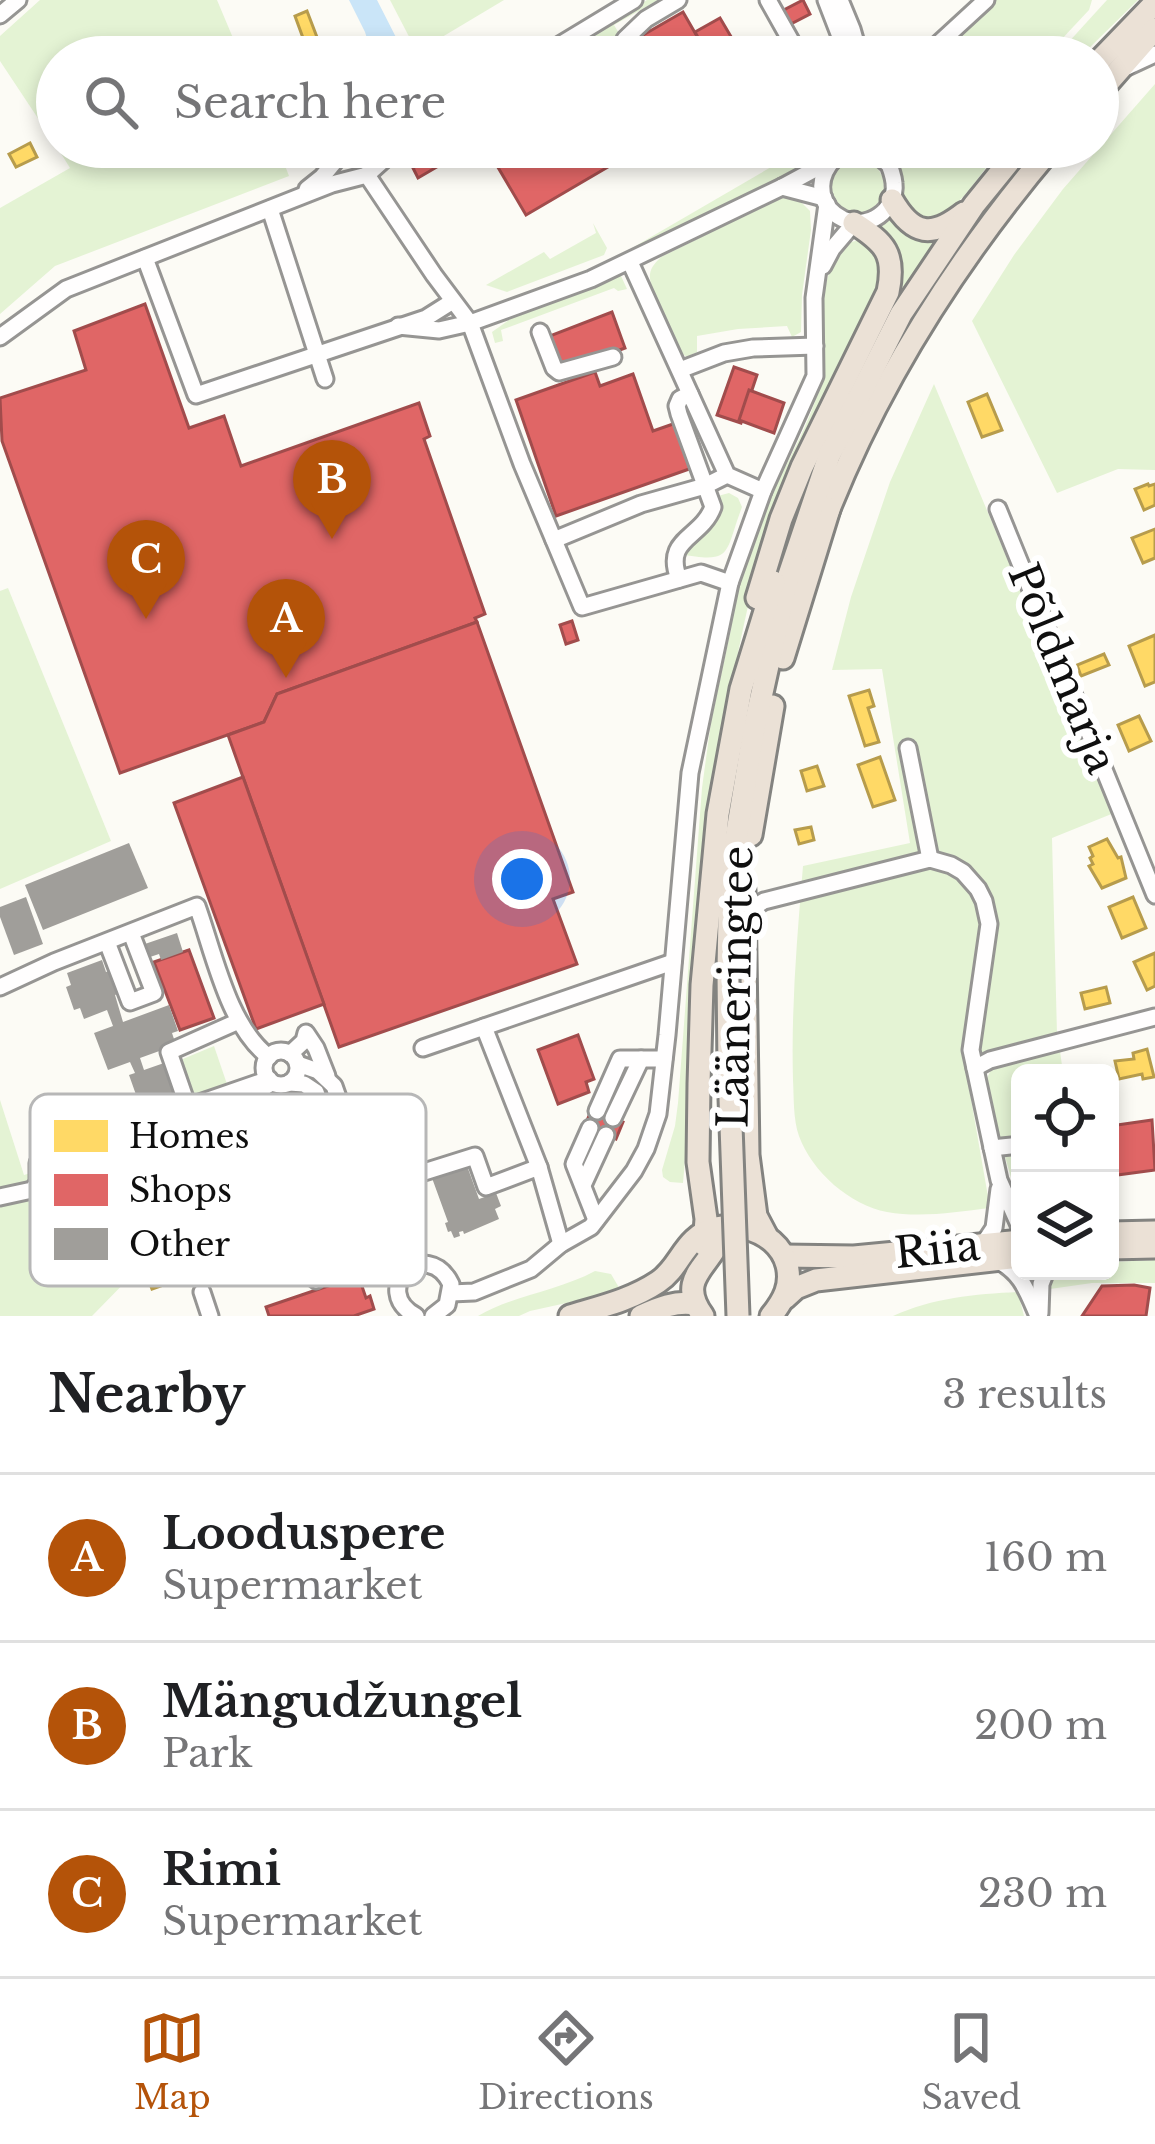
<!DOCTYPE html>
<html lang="en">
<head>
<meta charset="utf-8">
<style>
  body { margin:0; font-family:"Libre Baskerville",serif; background:#f2f2f2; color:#202124 }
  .controls { position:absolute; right:36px; bottom:36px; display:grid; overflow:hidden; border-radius:18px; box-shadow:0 6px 18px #0003 }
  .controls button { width:108px; height:108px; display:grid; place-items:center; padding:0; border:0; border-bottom:3px solid #e0e0e0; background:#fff; color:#202124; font:60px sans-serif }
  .you { position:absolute; left:522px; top:879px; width:42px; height:42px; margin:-30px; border:9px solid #fff; border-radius:50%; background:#1a73e8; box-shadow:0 0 0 18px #1a73e833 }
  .badge { display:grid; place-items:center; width:78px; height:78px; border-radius:50%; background:#b45309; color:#fff; font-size:39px; font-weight:700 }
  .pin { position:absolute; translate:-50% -99px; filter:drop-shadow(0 3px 6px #0008) }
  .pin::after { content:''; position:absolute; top:63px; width:42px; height:36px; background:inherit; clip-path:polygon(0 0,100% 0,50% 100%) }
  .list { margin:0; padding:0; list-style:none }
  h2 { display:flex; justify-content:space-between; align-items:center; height:156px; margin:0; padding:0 48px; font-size:51px }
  h2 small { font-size:39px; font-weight:400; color:#757577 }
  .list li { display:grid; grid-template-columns:78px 1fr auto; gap:36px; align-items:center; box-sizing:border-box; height:168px; padding:0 48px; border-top:3px solid #e0e0e0 }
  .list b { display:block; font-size:45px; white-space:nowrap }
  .list p { margin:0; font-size:39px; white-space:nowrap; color:#757577 }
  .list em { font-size:39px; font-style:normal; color:#757577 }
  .icon { flex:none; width:66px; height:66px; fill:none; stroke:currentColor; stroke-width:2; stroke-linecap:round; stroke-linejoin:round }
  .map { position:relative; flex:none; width:1155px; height:1316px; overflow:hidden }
  .search { position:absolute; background:#fff; box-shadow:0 6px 18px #0003; left:36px; right:36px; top:36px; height:132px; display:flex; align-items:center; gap:30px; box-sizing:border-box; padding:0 42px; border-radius:66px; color:#757577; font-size:45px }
  .sheet { height:660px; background:#fff }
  nav { display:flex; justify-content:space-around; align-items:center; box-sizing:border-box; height:168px; border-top:3px solid #e0e0e0; background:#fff; font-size:33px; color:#757577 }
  nav a { display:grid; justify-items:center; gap:6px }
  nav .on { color:#b45309 }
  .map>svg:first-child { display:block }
</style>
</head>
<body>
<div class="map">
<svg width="1155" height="1316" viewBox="0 0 1155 1316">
  <rect width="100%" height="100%" fill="#fcfbf5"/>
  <g fill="#e4f3d4">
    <path d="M40 0H217L241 57H57V147L0 61V36Z"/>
    <path d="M390 0H504L417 52Z"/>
    <path d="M647 0H658L614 25 620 35 582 57H557Z"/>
    <path d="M996 0H1092L1089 10 1045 57H933Z"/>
    <path d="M1107 0H1138L1080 57H1055Z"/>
    <path d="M1155 84V470L1118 469 1057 493 972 321 1014 255 1063 189Z"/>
    <path d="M57 147H278L289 176 55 266 0 314V208L70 168Z"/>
    <path d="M889 147H1001C981 172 936 253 905 202 899 192 893 161 889 147Z"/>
    <path d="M790 156 800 169 641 248H632Z"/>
    <circle cx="857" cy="186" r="27"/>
    <path d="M784 196 803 198 802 203 810 211 811 230 802 295 801 332 792 337 787 326 738 329 697 336V352L687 357 681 353C674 336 648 292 650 274 651 267 656 262 661 257Z"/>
    <path d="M891 215C907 229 917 241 938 239L797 494 900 273 897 247 880 225Z"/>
    <path d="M593 223 607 248 604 255 507 292 486 285 544 252 550 259 596 233Z"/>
    <path d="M859 240C877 247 881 262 884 279L754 581C714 742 703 908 689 1073 686 1109 687 1146 683 1183L670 1182 663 1177 662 1170 675 1126 678 1103 702 788 711 722 731 629 726 627C738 586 751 545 767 505 785 463 818 413 823 368 828 319 813 288 844 244Z"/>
    <path d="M616 276H621L627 289 618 291 614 288 501 330 503 341 495 343 492 332 509 320 508 317Z"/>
    <path d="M934 384 1114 813 1052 838 1057 1034 964 1059 990 1208C956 1212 921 1218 887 1212 850 1205 812 1172 799 1136 793 1119 794 1098 793 1080 791 1009 797 938 803 866L910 843 882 669 832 670 851 597 890 482Z"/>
    <path d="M729 493 738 498 742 507C724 554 734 564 679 554L714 497Z"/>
    <path d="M8 588 111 841 0 889V591Z"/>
    <path d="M214 1046 229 1090 191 1101 178 1061Z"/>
    <path d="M1060 1051 1063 1073H1020V1209L986 1090 987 1078 992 1068Z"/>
    <path d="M0 1100 24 1175 91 1155 98 1168 121 1193 128 1213 127 1231 139 1263 136 1271 92 1316H0Z"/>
    <path d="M1155 1260V1283H1092L1050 1289 1049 1279 1058 1271H1110V1262Z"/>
    <path d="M595 1271 611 1274 621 1291 530 1311 519 1316H478C514 1295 558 1291 595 1271Z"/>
    <path d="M1018 1292 1024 1316H893C932 1298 975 1294 1018 1292Z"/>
  </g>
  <path fill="#cae5f8" d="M349 0H377L406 57H373L365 32Z"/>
  <g fill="#ffd966" stroke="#b79c4c" stroke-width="3">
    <path d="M307 11 323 53 313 57H276L273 50 303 38 295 16Z"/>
    <path d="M30 143 37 157 16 167 9 154Z"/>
    <path d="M987 394 1002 430 982 437 968 402Z"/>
    <path d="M1148 484 1149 486 1155 484V505L1144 510 1135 489Z"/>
    <path d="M1155 529V558L1143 563 1132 538Z"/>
    <path d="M1155 635V682L1145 686 1129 646Z"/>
    <path d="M1104 654 1109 665 1081 676 1077 665Z"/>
    <path d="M869 690 874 706 868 708 879 742 865 746 849 696Z"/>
    <path d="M1139 716 1151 741 1129 751 1118 725Z"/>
    <path d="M880 757 895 800 873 807 858 765Z"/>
    <path d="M817 766 824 786 807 791 801 771Z"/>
    <path d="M811 827 814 840 799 844 795 830Z"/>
    <path d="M1107 839 1118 858 1121 857 1126 878 1102 888 1089 866 1093 864 1090 858 1093 856 1089 847Z"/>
    <path d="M1133 897 1146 928 1122 938 1109 907Z"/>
    <path d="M1155 953V986L1147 990 1134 962Z"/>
    <path d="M1106 987 1110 1003 1085 1009 1081 993Z"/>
    <path d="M1147 1049 1154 1077 1143 1079 1142 1074 1119 1079 1115 1061 1134 1059 1133 1053Z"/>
    <path d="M176 1258 183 1278 152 1289 144 1268 155 1264 157 1272 165 1269 162 1263Z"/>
  </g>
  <g fill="#e06666" stroke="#a14c4c" stroke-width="3">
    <path d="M803 0 810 14 787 26 780 12Z"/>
    <path d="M683 12 709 57H605Z"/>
    <path d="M720 18 743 57H709L695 32Z"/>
    <path d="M449 147H471L418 178 413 168Z"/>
    <path d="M486 147H642L526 215Z"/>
    <path d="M145 304 189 428 224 416 241 466 419 403 430 436 424 439 485 614 475 618 477 622 277 694 264 722 120 773 2 441 0 398 86 370 74 331Z"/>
    <path d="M612 312 625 348 560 372 547 337Z"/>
    <path d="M734 367 757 375 741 423 717 415Z"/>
    <path d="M595 372 600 386 633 374 653 431 676 423 692 468 556 516 516 400Z"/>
    <path d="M749 390 784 403 774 433 739 420Z"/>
    <path d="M572 621 578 640 566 644 560 625Z"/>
    <path d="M477 622 573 892 553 899 577 964 339 1047 228 735 264 722 277 694Z"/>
    <path d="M243 777 324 1004 256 1029 174 803Z"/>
    <path d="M189 950 214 1018 180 1030 154 962Z"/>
    <path d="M578 1035 594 1079 586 1082 589 1092 558 1104 538 1050Z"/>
    <path d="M300 1105 318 1157 301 1163 307 1179 323 1173 366 1298 370 1296 374 1309 354 1316H269L266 1307 328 1286 295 1183 288 1185 264 1117Z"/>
    <path d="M592 1109 623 1122 616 1139 585 1125Z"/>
    <path d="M1152 1120 1155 1170 1110 1176V1150H1113L1110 1126Z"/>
    <path d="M1134 1285 1150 1288 1146 1316H1082L1102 1286Z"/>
  </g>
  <g fill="#a09e9a">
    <path d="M129 843 148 888 43 930 25 885Z"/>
    <path d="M26 897 43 944 14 955 0 917V907Z"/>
    <path d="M177 933 183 952 161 960 159 954 147 958 142 945Z"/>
    <path d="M102 960 106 972 112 970 120 993 115 995 123 1022 169 1005 178 1031 172 1033 176 1045 140 1058 144 1070 164 1063 183 1119 231 1101 240 1127 117 1170 107 1145 152 1129 148 1119 145 1120 129 1075 135 1073 130 1062 108 1070 94 1033 113 1026 107 1010 84 1019 80 1008 74 1010 66 987 71 985 67 973Z"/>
    <path d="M466 1163 479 1199 496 1193 501 1206 495 1209 499 1219 464 1234 463 1231 459 1232 460 1236 454 1238 451 1231 448 1232 445 1223 448 1222 432 1178Z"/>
  </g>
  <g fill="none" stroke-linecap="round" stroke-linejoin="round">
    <g stroke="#969593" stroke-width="21">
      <g id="minor">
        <path d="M768 0 800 57"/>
        <path d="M826 0 848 57"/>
        <path d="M840 0 852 29 860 57"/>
        <path d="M0 15 18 0"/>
        <path d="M625 39 646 19 678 0"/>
        <path d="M540 57 634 0"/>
        <path d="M820 57 850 43"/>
        <path d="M924 57 986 0"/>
        <path d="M1127 67 1155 54"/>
        <path d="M367 147 375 160 369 172"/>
        <path d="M882 147C886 158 893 171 894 183 897 210 868 231 843 219 793 195 841 117 888 164"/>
        <path d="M367 175 434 275 470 323 522 464 582 607 701 573 730 583"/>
        <path d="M782 187 824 198"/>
        <path d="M307 189 322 177 347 147"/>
        <path d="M270 209 325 379"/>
        <path d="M145 258 196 395 426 318 453 301"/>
        <path d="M630 262 727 475 763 491"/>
        <path d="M823 266 832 249 854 223"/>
        <path d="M398 326 439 330 470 323 591 279 782 187 832 160"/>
        <path d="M540 332 554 368 559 372 613 357"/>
        <path d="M0 337 66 289 332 184 367 175 398 147"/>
        <path d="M680 370 724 353 753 348 815 346"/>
        <path d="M998 509 1155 895"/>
        <path d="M554 540 641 504 705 486 727 475"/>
        <path d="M679 579C663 538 701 539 713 507L679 414 677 406 680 399 690 394"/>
        <path d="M908 748 930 859"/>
        <path d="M750 925C750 913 753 907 764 901L930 859 951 865 963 872 978 889 984 901 989 924 971 1050 999 1180 1020 1227"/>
        <path d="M107 942 130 1002 154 993 131 933"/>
        <path d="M0 987 54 962 197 906C214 953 228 1026 269 1057"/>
        <path d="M239 1021 169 1052 188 1107 269 1079"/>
        <path d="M484 1027 539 1167 561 1244"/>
        <path d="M423 1048 673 962"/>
        <circle cx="281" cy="1068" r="17"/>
        <path d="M290 1054 304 1041 306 1033 316 1048 327 1076"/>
        <path d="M298 1064 318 1071 334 1086 384 1229 393 1244 417 1265"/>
        <path d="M975 1068 990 1060 1155 1017"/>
        <path d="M289 1083 304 1084 316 1092 369 1241 400 1280"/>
        <path d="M270 1084C255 1092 256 1101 257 1118L316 1280"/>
        <path d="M597 1111 620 1059H664"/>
        <path d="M613 1118 641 1059"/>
        <path d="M590 1128 574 1164 596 1220"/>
        <path d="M992 1148 1020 1145"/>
        <path d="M583 1185 606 1135"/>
        <path d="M370 1189 475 1156 486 1187 539 1167"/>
        <path d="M133 1192 283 1189"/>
        <path d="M0 1197 32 1190 38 1183V1163"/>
        <path d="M982 1246 994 1228 999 1189"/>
        <path d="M997 1260C1022 1273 1027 1291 1038 1316"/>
        <path d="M202 1292 210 1316"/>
        <path d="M451 1293 474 1292 531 1269 561 1244 591 1227 634 1171 646 1149 658 1114 667 1035 690 773 730 583 763 491 815 376 814 298 827 204"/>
        <path d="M1040 1313 1041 1284 1046 1271"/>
        <path d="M416 1316C368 1289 427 1235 451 1284L447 1305 433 1316"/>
      </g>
    </g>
    <g stroke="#838380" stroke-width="27">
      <g id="highway">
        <path d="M1098 62 1155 3"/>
        <path d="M1098 94 1155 29"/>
        <path d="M892 200C913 236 932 238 964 213"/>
        <path d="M825 519C878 383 958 258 1052 147"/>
        <path d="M757 598 781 519 802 467 888 292C896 254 885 243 854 223"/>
        <path d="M783 658 829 509"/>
        <path d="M751 835 773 706"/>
        <path d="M744 890 748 1155 756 1216 766 1235"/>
        <path d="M728 971 729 915 736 838 754 729 786 584 829 456 901 314 974 205 1021 147"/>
        <path d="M1110 1233 1155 1232"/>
        <path d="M704 1245 706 1219 698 1162 699 1084 702 985 718 814 741 689 774 582"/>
        <path d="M1110 1248 1155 1247"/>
        <path d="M784 1256 854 1257 1020 1241"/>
        <path d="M785 1298 796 1288 816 1280 1020 1257"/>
        <path d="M570 1316C600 1307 631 1300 658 1282 675 1271 680 1253 694 1240 721 1214 777 1227 787 1265 792 1285 784 1300 771 1316"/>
        <path d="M641 1316C659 1308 675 1301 695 1304"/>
        <path d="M703 1316C676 1279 709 1267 720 1239"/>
      </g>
    </g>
    <use href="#minor" stroke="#fffefe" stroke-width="15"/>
    <use href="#highway" stroke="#ebe1d6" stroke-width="21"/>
    <g stroke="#838380" stroke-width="27" stroke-linecap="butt">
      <path id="highway-bridge" d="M728 971 729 1071 738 1316"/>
    </g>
    <use href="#highway-bridge" stroke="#ebe1d6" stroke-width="21"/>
  </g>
  <g text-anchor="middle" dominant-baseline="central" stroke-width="12" stroke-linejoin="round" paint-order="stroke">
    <g font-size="42" fill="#0f0f0f" stroke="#fff">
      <text transform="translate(1063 668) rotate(68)">Põldmarja</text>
      <text transform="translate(735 987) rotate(-89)">Lääneringtee</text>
      <text transform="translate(937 1249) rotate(-6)">Riia</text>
    </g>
  </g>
  <rect x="30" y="1094" width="396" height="192" rx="18" fill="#fff" stroke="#b7b7b7" stroke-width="3"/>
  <rect x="54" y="1120" width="54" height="32" fill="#ffd966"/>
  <rect x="54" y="1174" width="54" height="32" fill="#e06666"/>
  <rect x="54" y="1228" width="54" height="32" fill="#a09e9a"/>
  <g font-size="33" fill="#0f0f0f">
    <text x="129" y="1148">Homes</text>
    <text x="129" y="1202">Shops</text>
    <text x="129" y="1256">Other</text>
  </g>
</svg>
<div class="controls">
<button><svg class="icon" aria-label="locate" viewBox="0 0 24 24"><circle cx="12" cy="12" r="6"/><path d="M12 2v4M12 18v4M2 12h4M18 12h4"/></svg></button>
<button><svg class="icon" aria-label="layers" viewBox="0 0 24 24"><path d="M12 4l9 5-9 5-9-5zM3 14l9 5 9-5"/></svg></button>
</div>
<div class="you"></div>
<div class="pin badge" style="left:286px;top:678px">A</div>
<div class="pin badge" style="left:332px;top:539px">B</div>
<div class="pin badge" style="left:146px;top:619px">C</div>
<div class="search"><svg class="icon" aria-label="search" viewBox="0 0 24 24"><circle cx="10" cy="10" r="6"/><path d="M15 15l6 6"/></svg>Search here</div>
</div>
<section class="sheet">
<h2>Nearby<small>3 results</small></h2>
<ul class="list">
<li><span class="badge">A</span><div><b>Looduspere</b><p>Supermarket</p></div><em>160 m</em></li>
<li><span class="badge">B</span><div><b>Mängudžungel</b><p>Park</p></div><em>200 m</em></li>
<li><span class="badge">C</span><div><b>Rimi</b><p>Supermarket</p></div><em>230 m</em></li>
</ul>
</section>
<nav>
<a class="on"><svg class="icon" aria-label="map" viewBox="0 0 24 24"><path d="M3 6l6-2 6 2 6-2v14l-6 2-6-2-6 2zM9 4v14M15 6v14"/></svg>Map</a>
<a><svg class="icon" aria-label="directions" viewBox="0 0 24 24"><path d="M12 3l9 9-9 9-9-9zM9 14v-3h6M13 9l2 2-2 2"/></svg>Directions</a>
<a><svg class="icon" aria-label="saved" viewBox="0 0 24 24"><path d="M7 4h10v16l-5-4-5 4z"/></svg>Saved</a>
</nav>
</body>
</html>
